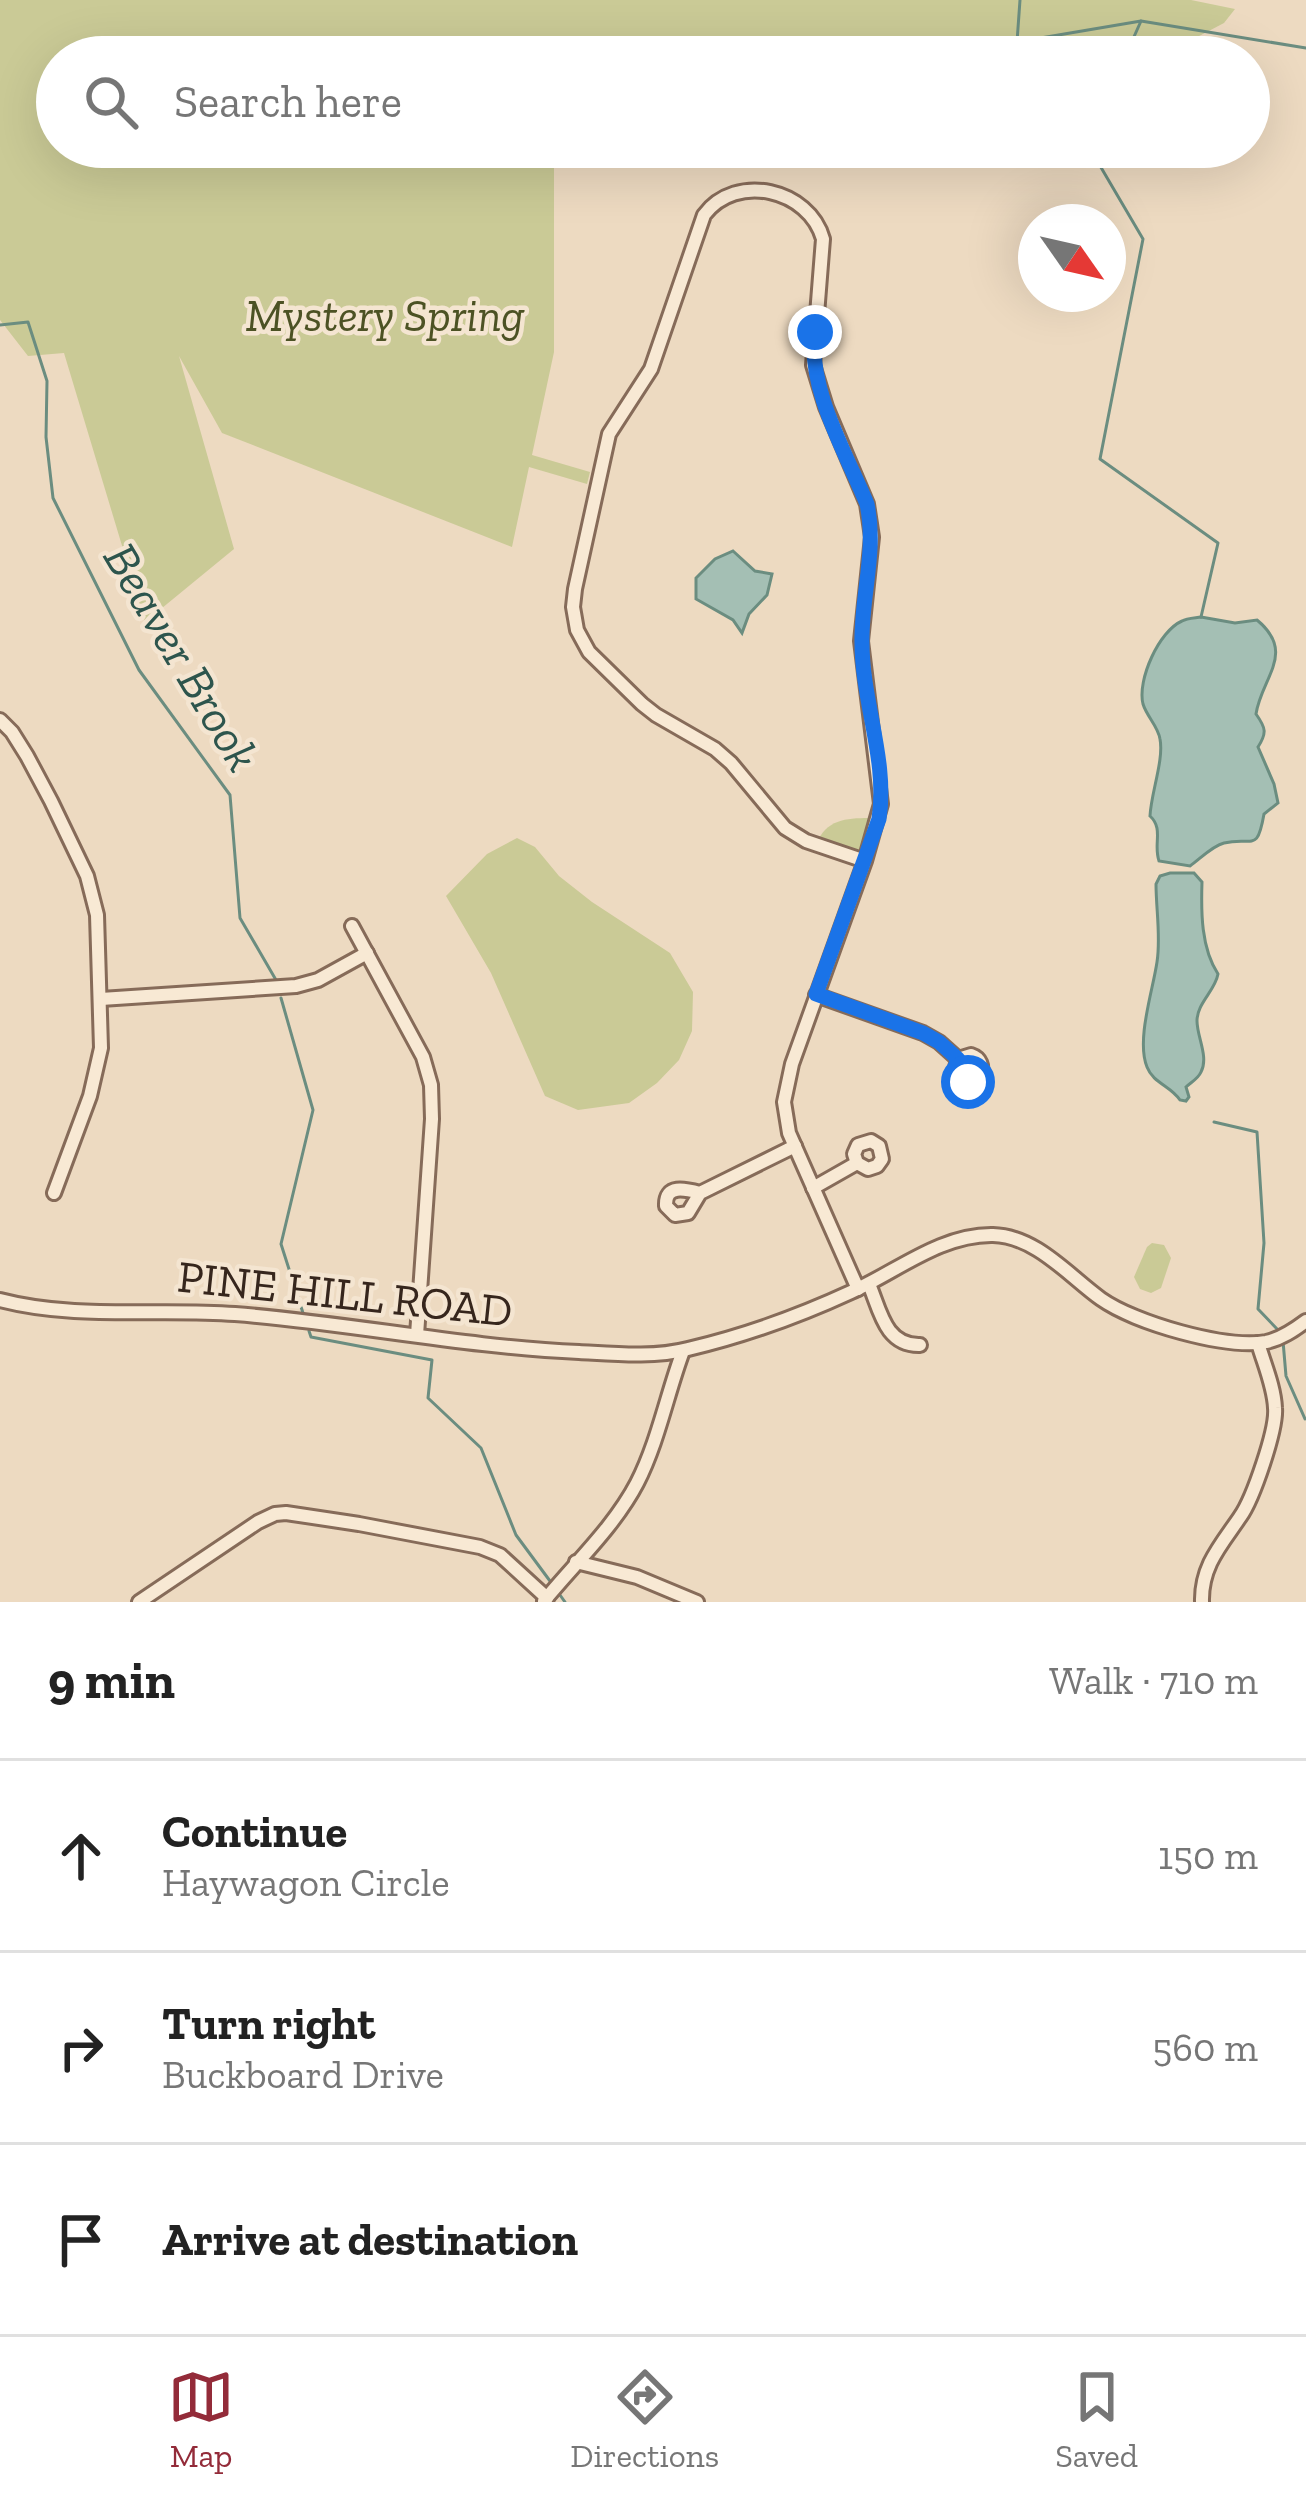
<!DOCTYPE html>
<html lang="en">
<head>
<meta charset="utf-8">
<style>
  body { margin:0; font-family:"Zilla Slab",serif; background:#f6f6f6; color:#222 }
  .compass { position:absolute; left:1018px; top:204px; width:108px; height:108px; border-radius:50%; background:#fff; box-shadow:0 12px 48px #0002; rotate:124deg }
  .stop { position:absolute; width:36px; height:36px; margin:-27px; border:9px solid #1a73e8; border-radius:50%; background:#fff }
  .stop.end { background:#1a73e8; border-color:#fff; box-shadow:0 3px 12px #0008 }
  .list { margin:0; padding:0; list-style:none }
  h2 { display:flex; justify-content:space-between; align-items:center; height:156px; margin:0; padding:0 48px; font-size:51px }
  h2 small { font-size:39px; font-weight:400; color:#767676 }
  .list li { display:grid; grid-template-columns:78px 1fr auto; gap:36px; align-items:center; box-sizing:border-box; height:192px; padding:0 48px; border-top:3px solid #e0e0e0 }
  .list b { display:block; font-size:45px; white-space:nowrap }
  .list p { margin:0; font-size:39px; white-space:nowrap; color:#767676 }
  .list em { font-size:39px; font-style:normal; color:#767676 }
  .icon { flex:none; width:66px; height:66px; fill:none; stroke:currentColor; stroke-width:2; stroke-linecap:round; stroke-linejoin:round }
  .map { position:relative; flex:none; width:1306px; height:1602px; overflow:hidden }
  .search { position:absolute; background:#fff; box-shadow:0 12px 48px #0002; left:36px; right:36px; top:36px; height:132px; display:flex; align-items:center; gap:30px; box-sizing:border-box; padding:0 42px; border-radius:66px; color:#767676; font-size:45px }
  .sheet { height:732px; background:#fff }
  nav { display:flex; justify-content:space-around; align-items:center; box-sizing:border-box; height:168px; border-top:3px solid #e0e0e0; background:#fff; font-size:33px; color:#767676 }
  nav a { display:grid; justify-items:center; gap:6px }
  nav .on { color:#932b39 }
  .map>svg:first-child { display:block }
</style>
</head>
<body>
<div class="map">
<svg width="1306" height="1602" viewBox="0 0 1306 1602">
  <rect width="100%" height="100%" fill="#eddac1"/>
  <g fill="#caca96">
    <path d="M0 0H1191L1235 9 1224 23 1159 57H708L680 40 601 51 598 57H57V147H554V352L532 455 590 472 587 484 529 467 512 547 222 433 179 356 234 549 145 622 64 353 28 356 0 320Z"/>
    <path d="M873 818 863 849 855 852 818 840C829 818 850 818 873 818Z"/>
    <path d="M517 838 535 847 559 876 592 902 670 953 693 992 692 1031 679 1060 657 1083 629 1103 578 1110 545 1096 491 973 446 896 487 854Z"/>
    <path d="M1152 1243 1164 1245 1171 1258 1161 1288 1151 1293 1140 1289 1134 1277 1147 1247Z"/>
  </g>
  <g fill="#a4bfb4" stroke="#6b8d80" stroke-width="3">
    <path d="M733 551 755 571 772 574 767 595 749 614 742 633 733 620 696 599V578L715 559Z"/>
    <path d="M1201 617 1235 623 1257 620C1297 653 1261 678 1256 714 1266 728 1267 733 1258 747L1274 784 1278 803 1264 814C1257 854 1253 836 1224 843 1212 846 1200 859 1190 866L1159 861C1153 844 1164 829 1150 816 1151 793 1164 760 1160 739 1158 726 1147 717 1143 704 1137 680 1159 631 1182 621 1187 618 1196 618 1201 617Z"/>
    <path d="M1170 873H1194L1202 882C1201 912 1201 948 1218 974 1215 991 1197 1003 1197 1021 1197 1037 1209 1057 1201 1072 1198 1079 1191 1082 1186 1087L1189 1097 1186 1101 1180 1100C1171 1086 1153 1083 1147 1067 1136 1040 1153 990 1157 962 1161 937 1156 909 1156 884L1160 876Z"/>
  </g>
  <g fill="none" stroke-linecap="round" stroke-linejoin="round">
    <g stroke="#6b8d80" stroke-width="3">
      <path d="M1020 0 1017 42 1141 21 1306 48"/>
      <path d="M1125 57 1141 21"/>
      <path d="M1089 147 1143 239 1100 459 1218 543 1201 617"/>
      <path d="M0 325 28 322 47 381 46 437 53 498 139 670 230 795 240 918 276 980"/>
      <path d="M281 998 313 1110 281 1244 303 1313"/>
      <path d="M1214 1122 1257 1132 1264 1243 1258 1309 1278 1330"/>
      <path d="M309 1331 311 1337 432 1360 428 1398 481 1448 516 1535 550 1581"/>
      <path d="M1283 1341 1286 1376 1305 1419"/>
      <path d="M560 1595 565 1602"/>
    </g>
    <g stroke="#866b59" stroke-width="18">
      <g id="minor">
        <path d="M0 720 12 732 27 756 51 801 87 876 97 915 101 1048 90 1096 54 1193"/>
        <path d="M352 926 423 1057 431 1085 432 1119 417 1335"/>
        <path d="M816 995 923 1033 939 1042 958 1059 955 1072 960 1079 968 1082 979 1076C984 1066 980 1058 971 1055L958 1059"/>
        <path d="M101 999 296 986 318 980 367 953"/>
        <path d="M813 1188 857 1163 868 1169 877 1166 882 1159 879 1146 871 1141 858 1145 854 1154 857 1163"/>
        <path d="M700 1193C685 1189 665 1184 666 1206L675 1215 688 1213 700 1193 795 1146"/>
        <path d="M869 1284C880 1310 885 1346 920 1345"/>
        <path d="M858 1289 789 1133 784 1102 792 1064 865 861 806 841 785 828 731 763 715 749 656 715 642 704 589 652 577 630 573 607 575 589 609 434 651 369 704 215C736 172 809 189 823 239L813 365 826 407 867 504 872 537 861 641 881 804 865 861"/>
        <path d="M0 1300C76 1320 157 1308 235 1314 350 1323 464 1347 579 1352 615 1354 653 1358 688 1349 743 1336 799 1316 851 1292 896 1272 941 1234 993 1235 1036 1236 1069 1276 1101 1299 1135 1323 1225 1349 1266 1342 1281 1339 1294 1330 1306 1321"/>
        <path d="M576 1562 637 1577 697 1602"/>
        <path d="M544 1601C575 1563 614 1527 637 1483 658 1442 667 1394 683 1351"/>
        <path d="M139 1602 258 1522 275 1514 286 1513 359 1524 480 1547 500 1555 547 1598"/>
        <path d="M1202 1602C1201 1566 1221 1545 1240 1517 1253 1499 1277 1429 1275 1408 1274 1386 1264 1364 1258 1343"/>
      </g>
    </g>
    <use href="#minor" stroke="#f8e9d4" stroke-width="12"/>
  </g>
  <g fill="none" stroke-linecap="round" stroke-linejoin="round">
    <path stroke="#1a73e8" stroke-width="15" d="M815 332C807 388 846 453 867 504 877 551 861 596 862 643 862 702 888 760 879 819L816 994 923 1033 939 1042 958 1059 955 1067 957 1076 968 1082"/>
  </g>
  <g text-anchor="middle" dominant-baseline="central" stroke-width="9" stroke-linejoin="round" paint-order="stroke">
    <g font-size="45" font-style="italic" fill="#4c5224" stroke="#f4e5d1">
      <text x="385" y="316">Mystery Spring</text>
    </g>
    <g font-size="45" fill="#36261d" stroke="#f4e5d1">
      <text transform="translate(345 1294) rotate(6)">PINE HILL ROAD</text>
    </g>
    <g font-size="48" font-style="italic" fill="#2d554d" stroke="#f4e5d1">
      <text transform="translate(182 657) rotate(59)">Beaver Brook</text>
    </g>
  </g>
</svg>
<svg class="compass" viewBox="-18 -18 36 36"><path d="M0-13l5 13h-10z" fill="#e53935"/><path d="M0 13l5-13h-10z" fill="#767676"/></svg>
<div class="stop" style="left:968px;top:1082px"></div>
<div class="stop end" style="left:815px;top:332px"></div>
<div class="search"><svg class="icon" aria-label="search" viewBox="0 0 24 24"><circle cx="10" cy="10" r="6"/><path d="M15 15l6 6"/></svg>Search here</div>
</div>
<section class="sheet">
<h2>9 min<small>Walk · 710 m</small></h2>
<ul class="list">
<li><svg class="icon" aria-label="ahead" viewBox="0 0 24 24"><path d="M12 20V5M6 11l6-6 6 6"/></svg><div><b>Continue</b><p>Haywagon Circle</p></div><em>150 m</em></li>
<li><svg class="icon" aria-label="right" viewBox="0 0 24 24"><path d="M7 20v-9h11M14 6l5 5-5 5"/></svg><div><b>Turn right</b><p>Buckboard Drive</p></div><em>560 m</em></li>
<li><svg class="icon" aria-label="arrive" viewBox="0 0 24 24"><path d="M6 21V4h12l-3 4 3 4H6"/></svg><div><b>Arrive at destination</b></div></li>
</ul>
</section>
<nav>
<a class="on"><svg class="icon" aria-label="map" viewBox="0 0 24 24"><path d="M3 6l6-2 6 2 6-2v14l-6 2-6-2-6 2zM9 4v14M15 6v14"/></svg>Map</a>
<a><svg class="icon" aria-label="directions" viewBox="0 0 24 24"><path d="M12 3l9 9-9 9-9-9zM9 14v-3h6M13 9l2 2-2 2"/></svg>Directions</a>
<a><svg class="icon" aria-label="saved" viewBox="0 0 24 24"><path d="M7 4h10v16l-5-4-5 4z"/></svg>Saved</a>
</nav>
</body>
</html>
